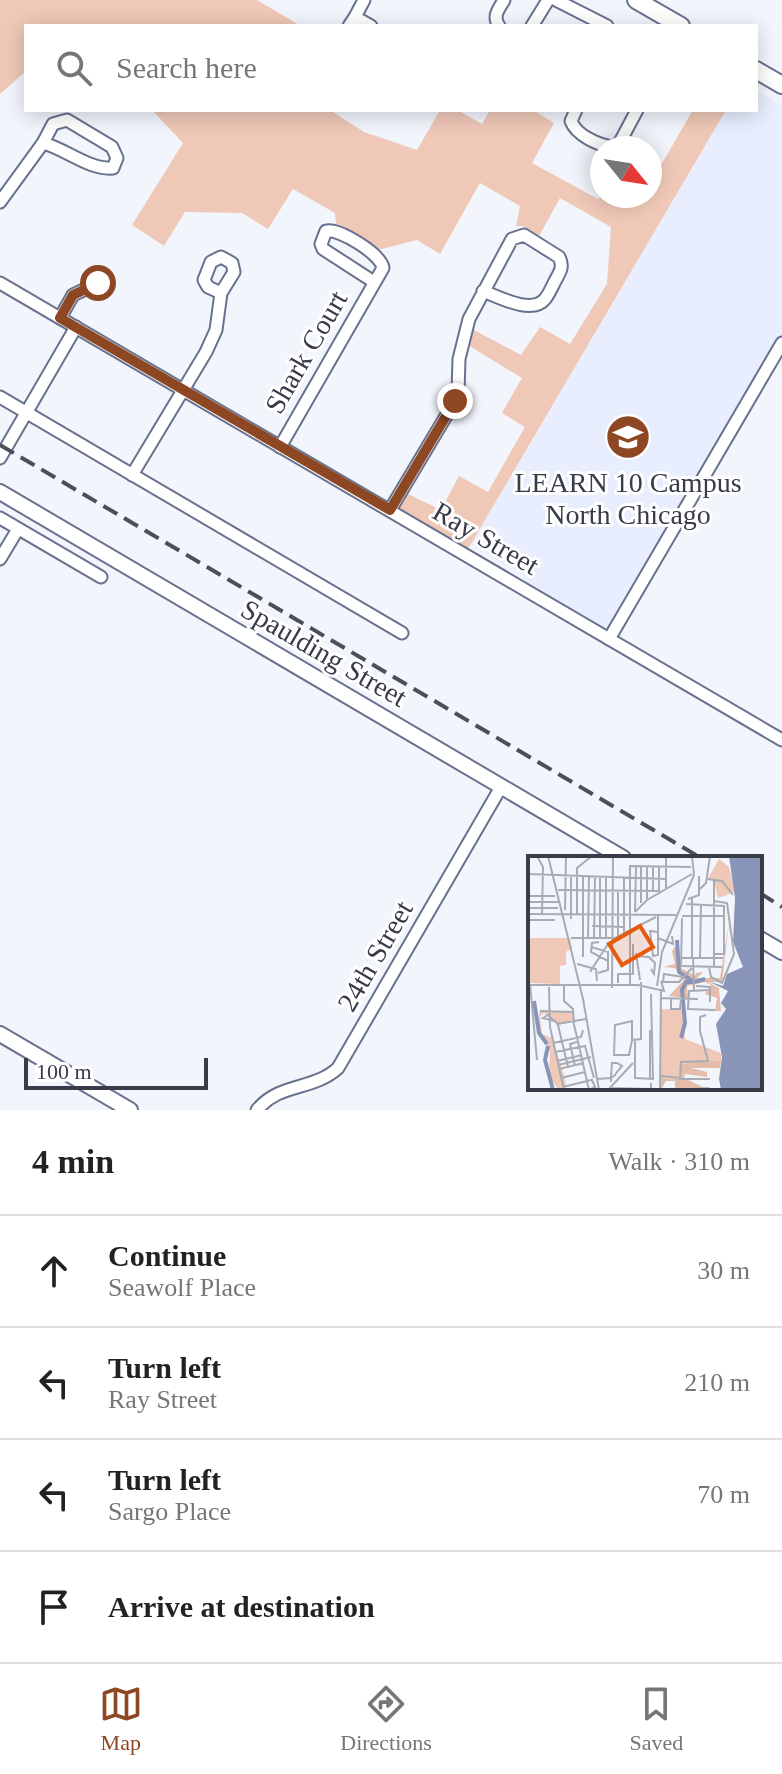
<!DOCTYPE html>
<html lang="en">
<head>
<meta charset="utf-8">
<style>
  body { margin:0; font-family:Georgia,serif; background:#f2f2f2; color:#222 }
  .compass { position:absolute; left:590px; top:136px; width:72px; height:72px; border-radius:50%; background:#fff; box-shadow:0 4px 20px #0003; rotate:120deg }
  .scale { position:absolute; left:24px; bottom:20px; width:184px; box-sizing:border-box; padding-left:8px; border:4px solid #383c49; border-top:0; font-size:22px; line-height:28px; white-space:nowrap; color:#383c49; -webkit-text-stroke:6px #fff; paint-order:stroke }
  .stop { position:absolute; width:24px; height:24px; margin:-18px; border:6px solid #8e4723; border-radius:50%; background:#fff }
  .stop.end { background:#8e4723; border-color:#fff; box-shadow:0 2px 8px #0008 }
  .list { margin:0; padding:0; list-style:none }
  h2 { display:flex; justify-content:space-between; align-items:center; height:104px; margin:0; padding:0 32px; font-size:34px }
  h2 small { font-size:26px; font-weight:400; color:#767676 }
  .list li { display:grid; grid-template-columns:52px 1fr auto; gap:24px; align-items:center; box-sizing:border-box; height:112px; padding:0 32px; border-top:2px solid #e0e0e0 }
  .list b { display:block; font-size:30px; white-space:nowrap }
  .list p { margin:0; font-size:26px; white-space:nowrap; color:#767676 }
  .list em { font-size:26px; font-style:normal; color:#767676 }
  .icon { flex:none; width:44px; height:44px; fill:none; stroke:currentColor; stroke-width:2; stroke-linecap:round; stroke-linejoin:round }
  .map { position:relative; flex:none; width:782px; height:1110px; overflow:hidden }
  .search { position:absolute; background:#fff; box-shadow:0 4px 20px #0003; left:24px; right:24px; top:24px; height:88px; display:flex; align-items:center; gap:20px; box-sizing:border-box; padding:0 28px; border-radius:0px; color:#767676; font-size:30px }
  .sheet { height:552px; background:#fff }
  nav { display:flex; justify-content:space-around; align-items:center; box-sizing:border-box; height:112px; border-top:2px solid #e0e0e0; background:#fff; font-size:22px; color:#767676 }
  nav a { display:grid; justify-items:center; gap:4px }
  nav .on { color:#8e4723 }
  .map>svg:first-child { display:block }
</style>
</head>
<body>
<div class="map">
<svg width="782" height="1110" viewBox="0 0 782 1110">
  <rect width="100%" height="100%" fill="#f2f5fc"/>
  <path fill="#e8eefe" d="M756 90 782 105V334L613 624 602 628 523 581 525 576 471 545 726 110H756Z"/>
  <g fill="#efc8b7">
    <path d="M0 0H257L301 26H26V71L0 94Z"/>
    <path d="M152 110H330L364 132 417 150 440 110H457L482 124 490 110H533L554 123 532 163 598 199 602 193V196H650V184L693 110H726L468 549 398 508 406 493 441 510 459 476 488 492 525 427 502 413 522 378 468 345 472 329 521 355 540 327 570 344 607 284 611 227 560 198 539 236 523 226H516L520 206 480 183 440 254 417 240 378 250 336 223 335 213 293 189 268 229 242 213 185 212 164 246 132 225 183 143Z"/>
  </g>
  <g fill="none" stroke-linecap="round" stroke-linejoin="round">
    <g stroke="#68728f" stroke-width="15">
      <g id="minor">
        <path d="M556 0 607 26"/>
        <path d="M355 17 364 0"/>
        <path d="M349 26 355 17 371 26"/>
        <path d="M499 26C492 16 499 9 504 0"/>
        <path d="M532 26 548 0"/>
        <path d="M576 110 571 121C576 135 599 146 614 147L620 142 637 110"/>
        <path d="M67 120 112 147 117 158 113 168C89 170 66 149 43 143L53 124Z"/>
        <path d="M0 202 43 143"/>
        <path d="M0 283 782 740"/>
        <path d="M60 318 73 295 98 283"/>
        <path d="M0 397 402 633"/>
        <path d="M280 447 383 268C381 254 339 228 326 231L321 244 323 249 374 282"/>
        <path d="M0 458 76 327"/>
        <path d="M132 475 206 352 216 330 221 293 234 272 232 263 221 257 211 262 204 280 208 287 221 293"/>
        <path d="M390 510 455 401 458 393 459 359 469 319 512 239 524 235 559 257C564 267 560 272 555 281 552 287 549 294 545 299 532 315 499 297 483 291"/>
        <path d="M0 518 101 577"/>
        <path d="M0 559 18 529"/>
        <path d="M609 639 782 343"/>
        <path d="M257 1110C280 1082 313 1091 338 1068L501 787"/>
      </g>
    </g>
    <g stroke="#68728f" stroke-width="18">
      <g id="tertiary">
        <path d="M0 492 623 858"/>
        <path d="M760 939 782 952"/>
        <path d="M0 1034 130 1110"/>
      </g>
    </g>
    <g stroke="#68728f" stroke-width="20">
      <g id="secondary">
        <path d="M636 0 681 26"/>
        <path d="M756 70 782 85"/>
      </g>
    </g>
    <use href="#minor" stroke="#fff" stroke-width="11"/>
    <use href="#tertiary" stroke="#fff" stroke-width="14"/>
    <use href="#secondary" stroke="#fff" stroke-width="16"/>
    <g stroke="#4b4f5b" stroke-width="4" stroke-dasharray="16 8" stroke-linecap="butt">
      <path d="M0 445 701 858"/>
      <path d="M760 893 782 907"/>
    </g>
  </g>
  <g fill="none" stroke-linecap="round" stroke-linejoin="round">
    <path stroke="#8e4723" stroke-width="10" d="M98 283 73 295 60 318 390 510 455 401"/>
  </g>
  <defs>
    <g id="school-disc" transform="scale(2.3)"><circle r="9.5" fill="#8e4723" stroke="#fff"/><path d="M0-5L7-2L0 1L-7-2ZM-4 1L0 2.5L4 1V4Q0 6-4 4Z" fill="#fff"/></g>
  </defs>
  <g fill-rule="evenodd">
    <use href="#school-disc" x="628" y="437"/>
  </g>
  <g text-anchor="middle" dominant-baseline="central" stroke-width="6" stroke-linejoin="round" paint-order="stroke">
    <g font-size="28" fill="#383c49" stroke="#fff">
      <text transform="translate(306 352) rotate(-60)">Shark Court</text>
      <text transform="translate(486 538) rotate(30)">Ray Street</text>
      <text transform="translate(324 653) rotate(30)">Spaulding Street</text>
      <text transform="translate(375 956) rotate(-60)">24th Street</text>
    </g>
    <g font-size="28" fill="#383c49" stroke="#fff">
      <text x="628" y="482">LEARN 10 Campus<tspan x="628" dy="32">North Chicago</tspan></text>
    </g>
  </g>
  <g transform="translate(528 856)">
    <rect width="234" height="234" fill="#f2f5fc"/>
    <path d="M0 82H42L44 92 38 96V109L32 110V128L0 127ZM133 153 156 154 157 183 193 197V206L153 208V223L133 222Z" fill="#efc8b7"/>
    <path d="M201 67 194 126H180L191 132 193 155H187L189 142 177 138 183 129 177 126 159 130 160 142 141 140 156 124 147 112 135 111 147 108 144 95 149 88 153 112 167 120 168 117 175 116 169 122H192ZM187 205H193L192 212H163L179 216V221L157 218 156 222 181 234H147V225H138L133 234V222L153 223V208Z" fill="#e4bca9"/>
    <path d="M191 3 201 11 207 36 190 42 186 24H179ZM11 156H45V164L29 168 16 157 12 160 14 178 24 182 37 222 38 230 31 234 21 221 22 195 11 176Z" fill="#efc8b7"/>
    <path d="M201 0H234V234H193L191 223 194 201 188 168 198 153 193 147 200 135 180 125 195 130 199 118 215 111 205 86 207 42Z" fill="#8995b8"/>
    <path fill="none" stroke="#8995b8" stroke-width="4" d="M149 84 151 116 166 126 177 123M6 145 11 177 19 188M153 182 157 167 154 134 158 126H165M20 190 17 204 25 234"/>
    <path fill="none" stroke="#a8abb4" stroke-width="2" d="M9 0 15 11 14 58M20 0 56 147M131 10V36M0 18 137 23M179 23 194 25 205 39M186 23V111M138 32V0M30 34 131 35M171 34 178 27 182 0M125 36V10M0 40H27M119 43V10M160 43 171 39V20M0 46H32M113 47V10M158 48 196 50V98H186M0 52H30M37 54 38 0M107 56 119 44 164 18M107 56 108 10M0 58 148 59M49 59V12L64 0M154 60H196M154 62 153 110 194 111M43 63V21M0 64H27M64 70 95 71M130 76 122 75 125 100 130 99V59M96 78V22M90 81V36M43 82H87L128 61M60 82 61 21M66 82 67 22M72 82V22M78 82V22M130 82 145 88 144 80M71 86 64 87 63 96 80 105M63 91 80 96V114L70 117M108 97 112 124M108 100 121 101 127 107 126 118 123 113M55 101V21M153 102H195M164 102V42M165 102 166 134M172 102 173 48M49 108 68 113 69 125M181 111 183 121 194 127 206 98 199 47 186 45M62 116 80 88M155 121 136 118 135 126H151L164 112M90 127V118H105V88M2 128 9 204M0 129H110L136 135 133 125M102 129V10L163 11M129 130 134 96 166 19 164 0M168 130 182 131V146M21 131 22 171 36 234M84 132 85 0M182 134 161 135 160 153 187 154M133 142 170 143M55 143 71 234M143 143V153H152L153 143M12 155 45 156M27 165 15 162 20 159 25 164 27 165 28 166 30 169 40 211M29 168 58 163M104 184V165L87 169 86 199H101L104 184 113 183V126M107 184V222L125 223 123 138M25 187 53 181 55 174M27 196 57 190 66 222M29 205 54 199M30 209 63 201M47 210 42 188 49 186M31 213 56 207M133 220 152 222 153 206 180 205 172 175V161L178 159M33 222 57 216M69 223 83 222 87 219 89 216 94 210 89 207H84L83 220V226M122 223V174M151 223H182M35 231 63 224H64L67 231 61 234V233L60 230 59 226V225L58 221 51 190 49 181 46 169 45 153 36 145V128M84 232 123 233V227M80 234 105 207M132 234 133 133M150 234 181 232"/>
    <path fill="#e8590c" fill-opacity="0.15" stroke="#e8590c" stroke-width="4" d="M112 70 125 91 94 109 81 88Z"/>
    <rect width="234" height="234" fill="none" stroke="#383c49" stroke-width="4"/>
  </g>
</svg>
<svg class="compass" viewBox="-18 -18 36 36"><path d="M0-13l5 13h-10z" fill="#e53935"/><path d="M0 13l5-13h-10z" fill="#767676"/></svg>
<div class="scale">100 m</div>
<div class="stop" style="left:98px;top:283px"></div>
<div class="stop end" style="left:455px;top:401px"></div>
<div class="search"><svg class="icon" aria-label="search" viewBox="0 0 24 24"><circle cx="10" cy="10" r="6"/><path d="M15 15l6 6"/></svg>Search here</div>
</div>
<section class="sheet">
<h2>4 min<small>Walk · 310 m</small></h2>
<ul class="list">
<li><svg class="icon" aria-label="ahead" viewBox="0 0 24 24"><path d="M12 20V5M6 11l6-6 6 6"/></svg><div><b>Continue</b><p>Seawolf Place</p></div><em>30 m</em></li>
<li><svg class="icon" aria-label="left" viewBox="0 0 24 24"><path d="M17 20v-9H6M10 6l-5 5 5 5"/></svg><div><b>Turn left</b><p>Ray Street</p></div><em>210 m</em></li>
<li><svg class="icon" aria-label="left" viewBox="0 0 24 24"><path d="M17 20v-9H6M10 6l-5 5 5 5"/></svg><div><b>Turn left</b><p>Sargo Place</p></div><em>70 m</em></li>
<li><svg class="icon" aria-label="arrive" viewBox="0 0 24 24"><path d="M6 21V4h12l-3 4 3 4H6"/></svg><div><b>Arrive at destination</b></div></li>
</ul>
</section>
<nav>
<a class="on"><svg class="icon" aria-label="map" viewBox="0 0 24 24"><path d="M3 6l6-2 6 2 6-2v14l-6 2-6-2-6 2zM9 4v14M15 6v14"/></svg>Map</a>
<a><svg class="icon" aria-label="directions" viewBox="0 0 24 24"><path d="M12 3l9 9-9 9-9-9zM9 14v-3h6M13 9l2 2-2 2"/></svg>Directions</a>
<a><svg class="icon" aria-label="saved" viewBox="0 0 24 24"><path d="M7 4h10v16l-5-4-5 4z"/></svg>Saved</a>
</nav>
</body>
</html>
